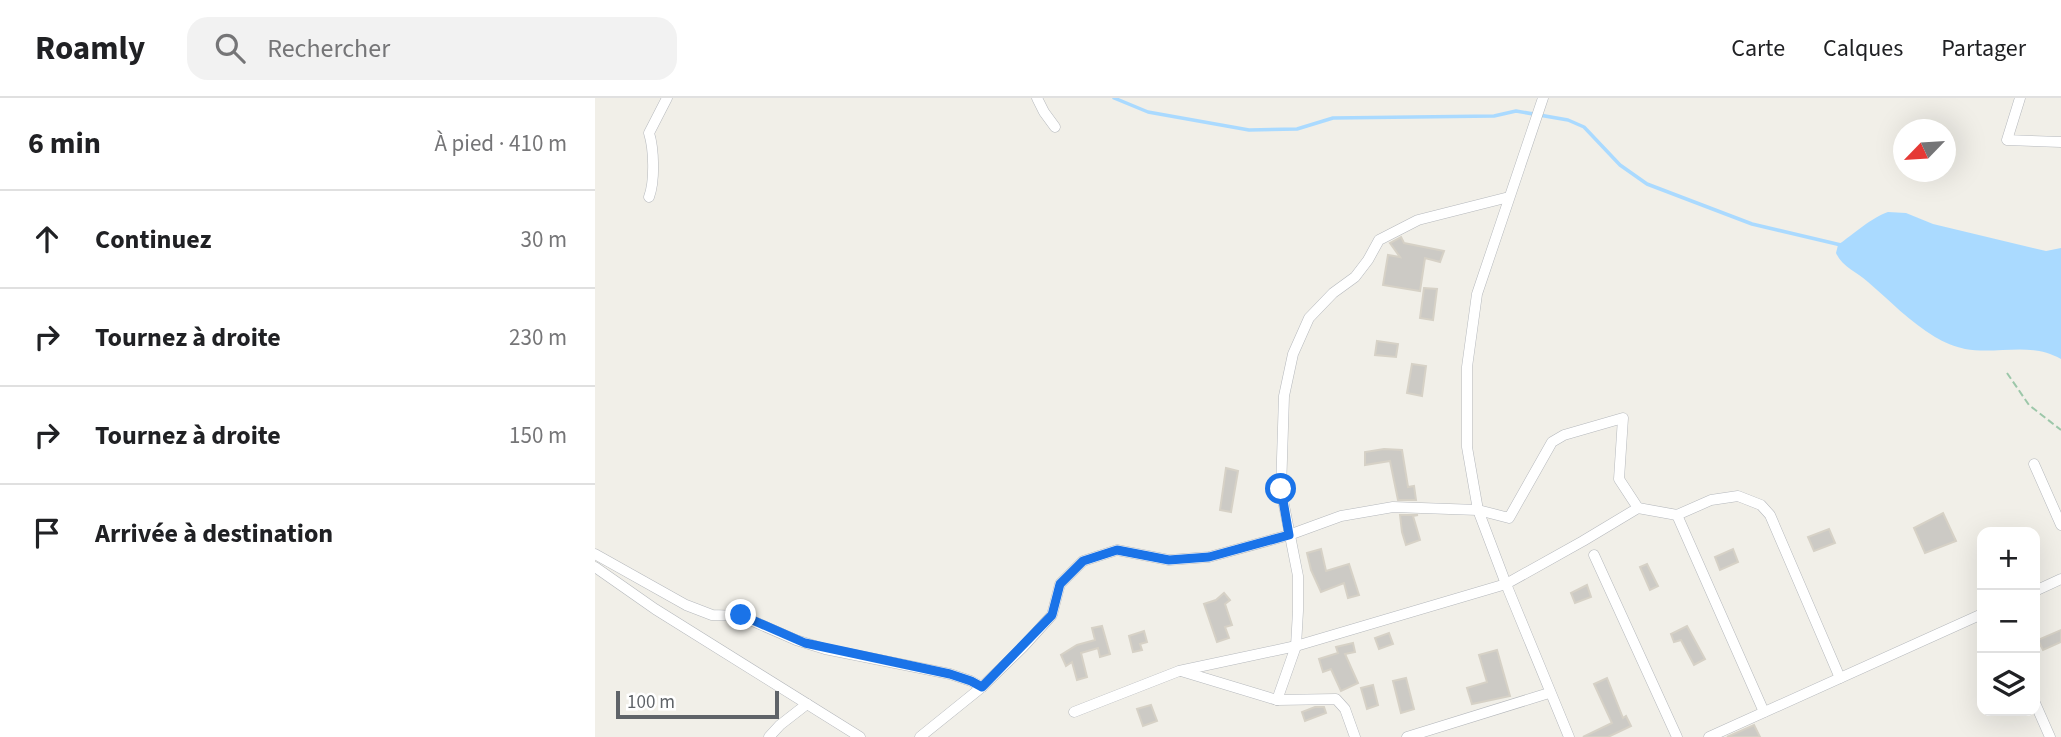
<!DOCTYPE html>
<html lang="fr">
<head>
<meta charset="utf-8">
<style>
  body { margin:0; font-family:"Source Sans 3",sans-serif; background:#f2f2f2; color:#202124 }
  .controls { position:absolute; right:21px; bottom:21px; display:grid; overflow:hidden; border-radius:14px; box-shadow:0 7px 28px #0002 }
  .controls button { width:63px; height:63px; display:grid; place-items:center; padding:0; border:0; border-bottom:2px solid #e0e0e0; background:#fff; color:#202124; font:35px sans-serif }
  .compass { position:absolute; left:1298px; top:21px; width:63px; height:63px; border-radius:50%; background:#fff; box-shadow:0 7px 28px #0002; rotate:245deg }
  .scale { position:absolute; left:21px; bottom:18px; width:163px; box-sizing:border-box; padding-left:7px; border:4px solid #5f6368; border-top:0; font-size:19px; line-height:24px; white-space:nowrap; color:#5f6368; -webkit-text-stroke:5px #fff; paint-order:stroke }
  .stop { position:absolute; width:21px; height:21px; margin:-16px; border:5px solid #1a73e8; border-radius:50%; background:#fff }
  .stop.end { background:#1a73e8; border-color:#fff; box-shadow:0 2px 7px #0008 }
  .list { margin:0; padding:0; list-style:none }
  h2 { display:flex; justify-content:space-between; align-items:center; height:91px; margin:0; padding:0 28px; font-size:30px }
  h2 small { font-size:23px; font-weight:400; color:#757577 }
  .list li { display:grid; grid-template-columns:46px 1fr auto; gap:21px; align-items:center; box-sizing:border-box; height:98px; padding:0 28px; border-top:2px solid #e0e0e0 }
  .list b { display:block; font-size:26px; white-space:nowrap }
  .list em { font-size:23px; font-style:normal; color:#757577 }
  .icon { flex:none; width:38px; height:38px; fill:none; stroke:currentColor; stroke-width:2; stroke-linecap:round; stroke-linejoin:round }
  .map { position:relative; flex:none; width:1466px; height:639px; overflow:hidden }
  header { display:flex; align-items:center; gap:42px; box-sizing:border-box; height:98px; padding:0 35px; background:#fff; border-bottom:2px solid #e0e0e0 }
  header strong { font-size:33px }
  nav { display:flex; gap:38px; margin-inline-start:auto; font-size:24px }
  .search { width:490px; height:63px; background:#f2f2f2; display:flex; align-items:center; gap:18px; box-sizing:border-box; padding:0 24px; border-radius:21px; color:#757577; font-size:26px }
  main { display:flex }
  aside { flex:1; background:#fff }
  .map>svg:first-child { display:block }
</style>
</head>
<body>
<header>
<strong>Roamly</strong>
<div class="search"><svg class="icon" aria-label="search" viewBox="0 0 24 24"><circle cx="10" cy="10" r="6"/><path d="M15 15l6 6"/></svg>Rechercher</div>
<nav><a>Carte</a><a>Calques</a><a>Partager</a></nav>
</header>
<main>
<aside>
<h2>6 min<small>À pied · 410 m</small></h2>
<ul class="list">
<li><svg class="icon" aria-label="ahead" viewBox="0 0 24 24"><path d="M12 20V5M6 11l6-6 6 6"/></svg><div><b>Continuez</b></div><em>30 m</em></li>
<li><svg class="icon" aria-label="right" viewBox="0 0 24 24"><path d="M7 20v-9h11M14 6l5 5-5 5"/></svg><div><b>Tournez à droite</b></div><em>230 m</em></li>
<li><svg class="icon" aria-label="right" viewBox="0 0 24 24"><path d="M7 20v-9h11M14 6l5 5-5 5"/></svg><div><b>Tournez à droite</b></div><em>150 m</em></li>
<li><svg class="icon" aria-label="arrive" viewBox="0 0 24 24"><path d="M6 21V4h12l-3 4 3 4H6"/></svg><div><b>Arrivée à destination</b></div></li>
</ul>
</aside>
<div class="map">
<svg width="1466" height="639" viewBox="0 0 1466 639">
  <rect width="100%" height="100%" fill="#f1efe8"/>
  <path fill="#aadaff" d="M1293 114 1311 115 1338 126 1451 153 1466 150V261C1434 243 1403 257 1370 251 1361 249 1348 244 1340 239 1315 224 1294 202 1273 184 1262 174 1247 169 1241 155L1243 147C1257 137 1279 118 1293 114Z"/>
  <g fill="none" stroke-linecap="round" stroke-linejoin="round">
    <path stroke="#aadaff" stroke-width="3.5" d="M519 0 553 14 654 32 702 31 738 20 899 18 921 13 973 22 989 29 1025 67 1052 86 1157 126 1246 147"/>
  </g>
  <g fill="#cccac5" stroke="#d6d1c6" stroke-width="2">
    <path d="M806 139 809 145 849 153 845 164 830 160 825 193 788 187 793 157 805 159 795 145Z"/>
    <path d="M829 190 842 191 838 222 825 220Z"/>
    <path d="M782 243 803 246 801 259 780 257Z"/>
    <path d="M817 266 831 268 827 298 812 295Z"/>
    <path d="M789 351 807 352 813 389 819 388 821 402H803L795 363 770 367V354Z"/>
    <path d="M631 370 643 373 636 414 625 412Z"/>
    <path d="M1348 415 1361 443 1330 455 1319 430Z"/>
    <path d="M805 417H823L818 418 825 442 811 447 807 434Z"/>
    <path d="M1234 431 1240 445 1219 453 1213 439Z"/>
    <path d="M726 451 731 473 754 466 764 497 753 500 749 485 726 494 716 472 712 455Z"/>
    <path d="M1138 451 1143 464 1125 472 1120 459Z"/>
    <path d="M1052 466 1063 488 1055 492 1045 469Z"/>
    <path d="M992 487 996 499 980 505 976 495Z"/>
    <path d="M629 495 635 502 630 506 637 527 630 529 634 540 622 544 609 506 621 502Z"/>
    <path d="M507 528 515 556 505 559 503 550 486 555 492 579 482 582 477 564 471 568 466 557 482 547 500 542 497 530Z"/>
    <path d="M1092 528 1110 561 1099 567 1086 542 1079 544 1076 536Z"/>
    <path d="M1466 532V544L1448 552 1443 542Z"/>
    <path d="M549 533 552 544 545 546 547 552 538 554 534 538Z"/>
    <path d="M794 535 798 546 784 551 780 540Z"/>
    <path d="M758 545 760 554 750 556 763 585 746 593 736 571 728 574 724 561 743 555 741 549Z"/>
    <path d="M902 552 915 598 877 606 872 590 892 584 884 557Z"/>
    <path d="M811 580 819 611 806 615 798 583Z"/>
    <path d="M1012 580 1028 620 1031 618 1036 628 1013 639H988L1017 625 999 586Z"/>
    <path d="M778 587 783 607 772 611 766 590Z"/>
    <path d="M556 607 562 623 548 628 542 611Z"/>
    <path d="M720 609H729L731 615 710 623 707 614Z"/>
    <path d="M1159 627 1165 639H1132Z"/>
  </g>
  <g fill="none" stroke-linecap="round" stroke-linejoin="round">
    <g stroke="#b5b8bc" stroke-width="11">
      <g id="minor">
        <path d="M442 0 449 14 460 29"/>
        <path d="M948 0 882 196 872 269V349L883 412 911 486 974 639"/>
        <path d="M1425 0 1412 42 1466 44"/>
        <path d="M54 99C60 83 59 51 54 35L72 0"/>
        <path d="M1439 366 1466 427"/>
        <path d="M1082 417 1169 614"/>
        <path d="M0 456 91 507 117 517 146 518 201 542 230 551 355 576 376 583 387 589"/>
        <path d="M999 457 1082 639"/>
        <path d="M0 469 60 511 265 639"/>
        <path d="M1440 493 1466 481"/>
        <path d="M586 573 682 602 741 601 750 611 760 639"/>
        <path d="M682 602 701 548 703 513V478L686 392 689 298 698 256 714 220 738 195 760 179 773 162 784 142 823 122 914 99"/>
        <path d="M1440 605 1455 639"/>
        <path d="M479 614 584 573 701 548 911 486 988 443 1043 410 1082 417 1116 402 1143 398 1166 407 1175 417 1245 580"/>
        <path d="M174 639 185 627 212 606"/>
        <path d="M325 639 387 589 428 549 457 517 465 486 488 463 522 452 574 462 614 459 694 437 746 418 798 409 883 412 914 420 957 344 969 337 1028 320 1024 381 1043 410"/>
        <path d="M812 639 954 595"/>
        <path d="M1114 639 1387 516"/>
      </g>
    </g>
    <path stroke="#9cc7a9" stroke-width="2" stroke-dasharray="7 3.5" stroke-linecap="butt" d="M1412 275 1434 307 1466 332"/>
    <use href="#minor" stroke="#fff" stroke-width="10"/>
  </g>
  <g fill="none" stroke-linecap="round" stroke-linejoin="round">
    <path stroke="#1a73e8" stroke-width="9" d="M146 517 210 545 355 576 376 583 387 589 457 517 465 486 488 463 522 452 574 462 614 459 694 437 686 391"/>
  </g>
</svg>
<div class="controls">
<button>+</button>
<button>−</button>
<button><svg class="icon" aria-label="layers" viewBox="0 0 24 24"><path d="M12 4l9 5-9 5-9-5zM3 14l9 5 9-5"/></svg></button>
</div>
<svg class="compass" viewBox="-18 -18 36 36"><path d="M0-13l5 13h-10z" fill="#e53935"/><path d="M0 13l5-13h-10z" fill="#757577"/></svg>
<div class="scale">100 m</div>
<div class="stop" style="left:686px;top:391px"></div>
<div class="stop end" style="left:146px;top:517px"></div>
</div>
</main>
</body>
</html>
